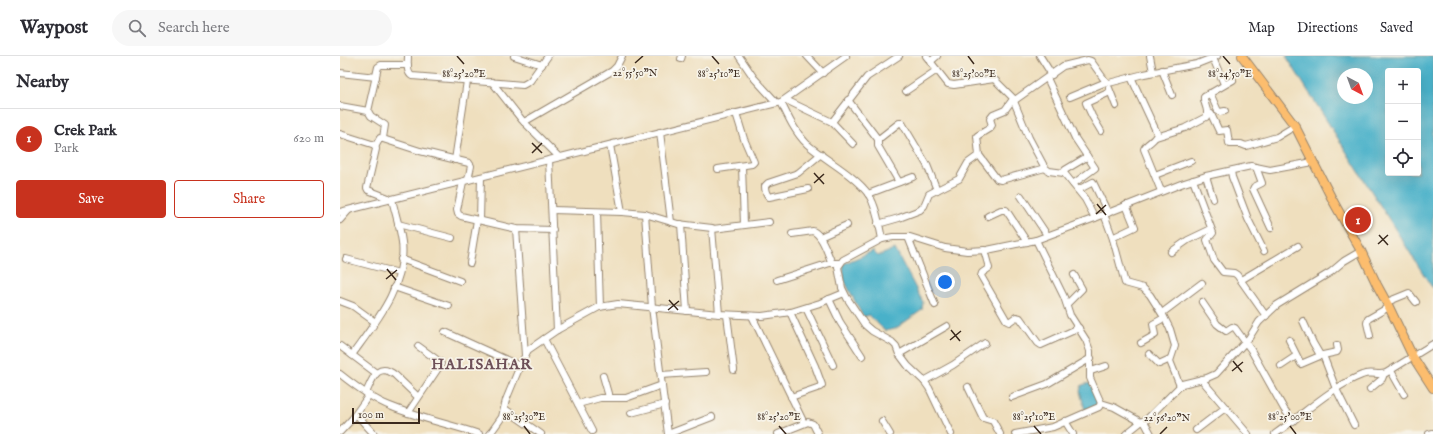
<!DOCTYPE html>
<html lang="en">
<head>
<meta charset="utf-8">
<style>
  body { margin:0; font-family:"IM FELL English",serif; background:#f7f7f7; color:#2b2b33 }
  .controls { position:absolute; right:12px; top:12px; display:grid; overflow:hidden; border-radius:4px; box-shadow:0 4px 16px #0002 }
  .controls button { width:36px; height:36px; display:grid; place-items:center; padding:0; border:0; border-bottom:1px solid #e1e1e2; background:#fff; color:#2b2b33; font:20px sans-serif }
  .compass { position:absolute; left:997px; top:12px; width:36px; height:36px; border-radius:50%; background:#fff; box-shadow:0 4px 16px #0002; rotate:139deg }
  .scale { position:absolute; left:12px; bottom:10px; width:68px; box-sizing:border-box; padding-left:4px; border:2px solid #3b2a1e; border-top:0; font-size:11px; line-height:14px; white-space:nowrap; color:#3b2a1e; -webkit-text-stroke:3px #f7f3e8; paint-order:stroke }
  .you { position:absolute; left:605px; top:226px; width:14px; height:14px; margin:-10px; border:3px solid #fff; border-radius:50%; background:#1a73e8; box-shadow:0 0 0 6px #1a73e833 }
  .badge { display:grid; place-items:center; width:26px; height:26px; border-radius:50%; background:#c8321e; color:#fff; font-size:13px; font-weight:700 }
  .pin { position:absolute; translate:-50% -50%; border:2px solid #fff; box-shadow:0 1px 4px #0006 }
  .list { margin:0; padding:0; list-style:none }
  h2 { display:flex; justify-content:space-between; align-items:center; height:52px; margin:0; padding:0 16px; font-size:17px }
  h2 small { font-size:13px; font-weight:400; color:#7c7c81 }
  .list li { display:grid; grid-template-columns:26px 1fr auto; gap:12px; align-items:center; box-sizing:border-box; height:60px; padding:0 16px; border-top:1px solid #e1e1e2 }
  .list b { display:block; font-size:15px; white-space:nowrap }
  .list p { margin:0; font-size:13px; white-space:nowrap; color:#7c7c81 }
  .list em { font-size:13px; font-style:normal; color:#7c7c81 }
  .actions { display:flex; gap:8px; padding:12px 16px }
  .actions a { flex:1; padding:9px 0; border:1px solid #c8321e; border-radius:4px; text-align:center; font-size:14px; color:#c8321e }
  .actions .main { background:#c8321e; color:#fff }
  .icon { flex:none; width:22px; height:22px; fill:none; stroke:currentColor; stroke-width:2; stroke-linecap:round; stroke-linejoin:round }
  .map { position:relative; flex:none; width:1093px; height:378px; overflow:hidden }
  header { display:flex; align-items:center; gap:24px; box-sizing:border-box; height:56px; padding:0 20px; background:#fff; border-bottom:1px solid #e1e1e2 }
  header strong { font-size:19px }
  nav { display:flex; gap:22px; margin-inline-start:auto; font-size:14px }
  .search { width:280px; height:36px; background:#f7f7f7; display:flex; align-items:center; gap:10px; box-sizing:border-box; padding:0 14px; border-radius:22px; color:#7c7c81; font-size:15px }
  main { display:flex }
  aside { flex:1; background:#fff }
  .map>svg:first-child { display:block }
</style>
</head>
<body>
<header>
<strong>Waypost</strong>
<div class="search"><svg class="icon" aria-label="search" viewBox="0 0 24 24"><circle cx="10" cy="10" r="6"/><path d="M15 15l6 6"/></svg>Search here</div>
<nav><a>Map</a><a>Directions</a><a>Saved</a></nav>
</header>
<main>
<aside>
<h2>Nearby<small></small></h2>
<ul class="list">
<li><span class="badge">1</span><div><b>Crek Park</b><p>Park</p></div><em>620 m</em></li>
</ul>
<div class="actions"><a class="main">Save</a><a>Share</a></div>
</aside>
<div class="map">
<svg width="1093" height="378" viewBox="0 0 1093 378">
  <rect width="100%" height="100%" fill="#f7f3e8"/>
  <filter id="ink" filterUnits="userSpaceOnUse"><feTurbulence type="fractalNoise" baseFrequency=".025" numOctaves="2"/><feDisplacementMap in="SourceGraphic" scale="8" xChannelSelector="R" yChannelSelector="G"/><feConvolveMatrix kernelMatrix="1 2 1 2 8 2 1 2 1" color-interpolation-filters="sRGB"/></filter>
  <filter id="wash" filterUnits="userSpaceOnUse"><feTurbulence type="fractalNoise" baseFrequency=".012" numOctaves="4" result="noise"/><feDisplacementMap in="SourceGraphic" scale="16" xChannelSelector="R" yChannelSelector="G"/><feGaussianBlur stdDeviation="0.9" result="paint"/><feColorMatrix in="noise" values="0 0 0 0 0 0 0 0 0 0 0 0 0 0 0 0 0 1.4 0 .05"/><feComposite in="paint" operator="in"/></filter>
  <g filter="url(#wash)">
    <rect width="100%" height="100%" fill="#efdfbe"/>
    <g fill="#4ab1c9" stroke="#426e74" fill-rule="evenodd">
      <path d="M946 0H1093V232L1091 230ZM1048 15H1078V117H1048ZM1003 18H1027V42H1003Z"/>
      <path d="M555 193 583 246 582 254 555 273 545 275 529 259 523 261 504 224 503 208 533 195 538 200Z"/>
      <path d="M750 327 758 349 745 354 740 335 742 329Z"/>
    </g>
  </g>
  <g filter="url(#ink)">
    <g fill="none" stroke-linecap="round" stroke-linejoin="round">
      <g stroke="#95846e" stroke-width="8">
        <g id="minor">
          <path d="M68 0C68 7 66 17 72 20L183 29 190 25 208 0"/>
          <path d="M174 0 202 9"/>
          <path d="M399 0 414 22 437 47"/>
          <path d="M467 0 483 17"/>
          <path d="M586 0 608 28 614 29 654 23 675 44 723 10 748 4 751 5 766 26 769 27 804 18 857 8 877 0"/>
          <path d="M700 0 712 19"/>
          <path d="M810 0 813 16"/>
          <path d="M873 2 884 28"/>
          <path d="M341 3 342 0"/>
          <path d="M590 6 597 0"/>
          <path d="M822 14 832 39"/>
          <path d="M0 17 36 21"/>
          <path d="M791 21 817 77C816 85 807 86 804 93L821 135"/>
          <path d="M707 22 735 82 747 100 745 102 725 114 724 117 745 143 755 162"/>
          <path d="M152 26 182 64 219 101"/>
          <path d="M769 32 776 50"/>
          <path d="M566 35 597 14"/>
          <path d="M870 37 878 55 880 56 885 55"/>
          <path d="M730 41 766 26"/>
          <path d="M673 43 689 82 705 112 709 115 724 117"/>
          <path d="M446 44 492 66 513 88"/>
          <path d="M508 44 537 82H540L559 67H562L587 109 597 134"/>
          <path d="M441 46C448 61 455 76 467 88 485 104 515 119 529 139 537 152 539 169 542 183L503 204 498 211 502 232 507 242 525 269 532 275 552 286 556 290 559 298 568 310 584 325 589 332 611 378"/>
          <path d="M0 50 28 55"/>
          <path d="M868 56 871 58 879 75 887 74 889 87 890 88H901L906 90 937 81 955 70"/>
          <path d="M184 66 272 15 277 10 282 0"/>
          <path d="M492 66 527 21 559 0"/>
          <path d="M761 75 752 60 746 47 770 36"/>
          <path d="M320 76 331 166"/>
          <path d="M0 78 35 89 36 93 27 132 28 134 51 143"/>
          <path d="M816 81 845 72 866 61C870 54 863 48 864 41L893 24"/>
          <path d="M43 82 45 69 31 60 28 55 38 11 41 9H68"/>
          <path d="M538 82V90L559 126"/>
          <path d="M270 89 282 156"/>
          <path d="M35 91 40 82 80 95 129 107 131 110 128 124"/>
          <path d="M639 99 657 123 661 124 705 112"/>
          <path d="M115 104 127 25"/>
          <path d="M209 104 217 274"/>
          <path d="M402 110 404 169"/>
          <path d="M916 111 922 127 914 131 913 133 931 172"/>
          <path d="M378 113 412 108 414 106 404 83 396 57"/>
          <path d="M891 115 892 121 908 163 924 195"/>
          <path d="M815 119 851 105"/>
          <path d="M866 120 873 143"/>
          <path d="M853 124 873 177 867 184 874 204 883 216 894 217 897 219 926 260"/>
          <path d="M123 126 117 154 118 158 121 160 176 173 213 174"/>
          <path d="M733 128 755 112 747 100"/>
          <path d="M468 133 429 141C426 138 425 134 425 130L428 127 458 117 481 98"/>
          <path d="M738 134 753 126 768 157"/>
          <path d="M528 138 573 121"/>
          <path d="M681 140 707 179"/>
          <path d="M786 149 795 171 774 181 773 183 785 227 803 232 810 239 822 258"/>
          <path d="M212 154 282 156 305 158 338 168 372 172 379 258"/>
          <path d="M0 156 441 46 506 0"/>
          <path d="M257 156 260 251"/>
          <path d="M305 158 312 251 328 378 372 361"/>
          <path d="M764 158 773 183"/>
          <path d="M648 160 661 154H666L687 186"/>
          <path d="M0 164 8 155"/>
          <path d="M140 164 141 121"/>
          <path d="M58 168 112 182"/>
          <path d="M341 168 347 255"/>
          <path d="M538 168 559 162 580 154 584 150 589 138 619 123 628 107 639 99 637 80 650 72 652 69 650 63 653 59 665 54 673 43"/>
          <path d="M176 173 185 299"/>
          <path d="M373 173 429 166"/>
          <path d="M452 178 473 175C483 180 487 197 492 207"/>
          <path d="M480 181 507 169"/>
          <path d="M568 181 595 249"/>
          <path d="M542 183 553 181H570L605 192 627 195 647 194 696 184 724 241 730 259 746 284 750 295V322L761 347 774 351 801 366 807 363 842 328 867 322 876 318 909 282 919 266 937 249 991 216 1004 205 1021 195"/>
          <path d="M696 184 755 162 841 128 866 120 911 110 930 114 973 106"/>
          <path d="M644 194 649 212 642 217 641 220 667 265 669 266 676 261 680 262 698 287 701 289 739 272"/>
          <path d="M831 196 848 184 871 173"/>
          <path d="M6 203 59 217"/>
          <path d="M61 203 120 225"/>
          <path d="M130 207 137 164"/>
          <path d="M437 224 490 207H499"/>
          <path d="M901 224 958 190"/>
          <path d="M54 231 109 250"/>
          <path d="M489 243 500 266 522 300"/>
          <path d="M0 245 13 250 35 266"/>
          <path d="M862 246 877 268 886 275 892 271 895 272 911 294 944 353 953 365"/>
          <path d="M1047 246 1069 237 1076 246"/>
          <path d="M727 248 742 233 734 219"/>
          <path d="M466 252 493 309"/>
          <path d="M450 256 475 310 482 329 480 331 451 341"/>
          <path d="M387 259 394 314"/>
          <path d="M412 260 464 367"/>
          <path d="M963 265 973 287 980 299"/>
          <path d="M105 276 180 310"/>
          <path d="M1030 280 1027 267 1028 263 1049 251"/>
          <path d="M204 283 252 375"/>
          <path d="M949 284 961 308 982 299H983L996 333 1014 369"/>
          <path d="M801 287 815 279 813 268 824 262"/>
          <path d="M0 290 36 317"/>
          <path d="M559 298 607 270"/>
          <path d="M809 298 819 308 830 303"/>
          <path d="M12 299C35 267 67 229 62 186 60 171 55 157 52 143"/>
          <path d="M983 299 997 296 998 294 997 289"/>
          <path d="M941 310 956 300"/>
          <path d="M751 315 766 310"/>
          <path d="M1051 315 1064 338"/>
          <path d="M0 318C15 330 32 343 50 350 78 362 109 368 139 378"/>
          <path d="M321 319 366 316"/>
          <path d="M263 320 269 341"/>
          <path d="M861 323 908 378"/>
          <path d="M584 325 613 309 645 287"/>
          <path d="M840 330 830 305 835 290 830 273 822 257 862 227"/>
          <path d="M628 331 643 362 653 365 660 378"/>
          <path d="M1030 333 1042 323 1044 318"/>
          <path d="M26 337C32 324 37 305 55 319L78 341"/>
          <path d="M672 341 707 328 751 302"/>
          <path d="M238 348 260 342H286L322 329"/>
          <path d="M165 353 201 378"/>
          <path d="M68 357 101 308 100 306 78 290"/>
          <path d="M291 357 325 348"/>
          <path d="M16 358 34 378"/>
          <path d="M542 365 550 378"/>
          <path d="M725 365 733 378"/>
          <path d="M804 365 811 378"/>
          <path d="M856 374 885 352"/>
          <path d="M0 376 12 363 29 339"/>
          <path d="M149 378 152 375 162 361 166 344 180 310 188 294 217 274 259 251 278 248 379 258 422 260 451 256 480 247 504 237"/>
          <path d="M438 378 468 366 473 368 478 378"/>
          <path d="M675 378 713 371 759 351 761 347"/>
          <path d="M786 378 801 366"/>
          <path d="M935 378C961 360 993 330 1022 319 1030 315 1039 320 1046 317L1093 288"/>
          <path d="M1089 378 1093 377"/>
        </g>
      </g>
      <g stroke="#95846e" stroke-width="10">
        <path id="major" d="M902 0 955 70 993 145 1021 195 1037 229 1049 251 1073 301 1093 332"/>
      </g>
      <use href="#minor" stroke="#fff" stroke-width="6"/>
      <use href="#major" stroke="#fcbd6e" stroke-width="8"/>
    </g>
  </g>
  <path fill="none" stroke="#3b2a1e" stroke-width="1.5" d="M117 0 124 8M372 0 379 8M628 0 634 8M883 0 890 8M295 7 303 0M192 87 202 97M192 97 202 87M474 117 484 128M474 127 484 118M757 148 766 159M756 158 766 149M1039 179 1048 189M1038 188 1048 179M47 213 56 224M46 223 57 214M329 244 338 254M328 254 339 245M611 274 620 285M610 284 621 275M893 305 902 316M892 315 903 306M184 370 190 378M439 370 446 378M694 370 701 378M950 370 956 378M820 378 827 371"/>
  <g text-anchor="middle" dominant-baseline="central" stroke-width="3.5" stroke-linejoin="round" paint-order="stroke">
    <g font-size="15" font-weight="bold" letter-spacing="1" fill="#6e5058" stroke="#f7f3e8">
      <text x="142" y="308">HALISAHAR</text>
    </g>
  </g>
  <g font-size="10" text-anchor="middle" fill="#3b2a1e" stroke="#f7f3e8" stroke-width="3.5" stroke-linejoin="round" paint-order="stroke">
    <text x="295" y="20">22°55'50"N</text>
    <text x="124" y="21">88°25'20"E</text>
    <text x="379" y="21">88°25'10"E</text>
    <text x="634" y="21">88°25'00"E</text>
    <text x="890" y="21">88°24'50"E</text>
    <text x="184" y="364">88°25'30"E</text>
    <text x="439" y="364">88°25'20"E</text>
    <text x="694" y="364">88°25'10"E</text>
    <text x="950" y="364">88°25'00"E</text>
    <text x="827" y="365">22°56'20"N</text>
  </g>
</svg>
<div class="controls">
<button>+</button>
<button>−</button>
<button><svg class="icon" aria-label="locate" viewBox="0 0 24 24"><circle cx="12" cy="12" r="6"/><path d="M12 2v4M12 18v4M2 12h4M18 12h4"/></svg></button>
</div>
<svg class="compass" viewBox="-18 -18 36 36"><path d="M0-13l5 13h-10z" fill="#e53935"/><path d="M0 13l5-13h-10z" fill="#7c7c81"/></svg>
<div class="scale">100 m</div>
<div class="you"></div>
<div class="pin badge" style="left:1018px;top:164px">1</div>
</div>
</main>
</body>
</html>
